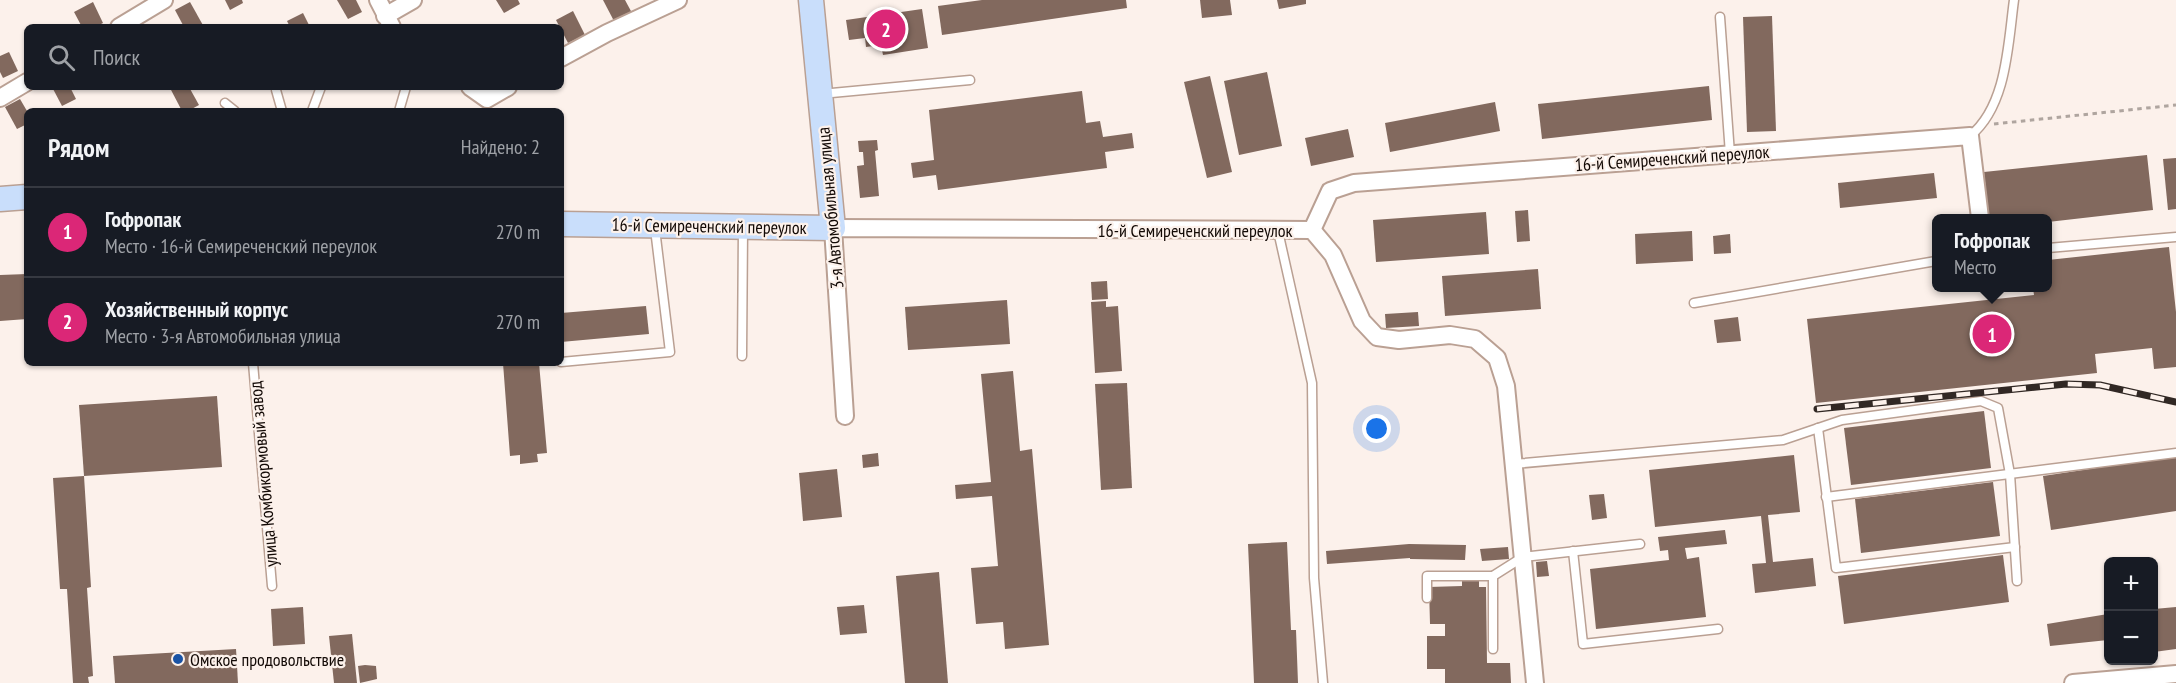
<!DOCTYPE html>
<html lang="ru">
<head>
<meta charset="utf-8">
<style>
  body { margin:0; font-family:"PT Sans Narrow",sans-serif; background:#242831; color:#f1f3f6 }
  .controls { position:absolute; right:18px; bottom:18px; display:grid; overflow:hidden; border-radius:9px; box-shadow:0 2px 4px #0004 }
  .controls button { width:54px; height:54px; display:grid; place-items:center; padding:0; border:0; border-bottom:2px solid #363941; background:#171b24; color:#f1f3f6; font:30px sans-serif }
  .you { position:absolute; left:1377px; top:429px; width:21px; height:21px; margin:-15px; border:4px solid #fff; border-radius:50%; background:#1a73e8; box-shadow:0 0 0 9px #1a73e833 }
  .badge { display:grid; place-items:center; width:39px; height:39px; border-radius:50%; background:#db2777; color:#fff; font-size:20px; font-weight:700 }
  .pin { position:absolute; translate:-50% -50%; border:3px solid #fff; box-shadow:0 2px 6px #0006 }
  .popup { position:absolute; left:1932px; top:214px; width:120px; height:78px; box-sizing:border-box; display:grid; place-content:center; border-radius:9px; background:#171b24; filter:drop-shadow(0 2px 4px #0005); font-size:20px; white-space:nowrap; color:#9ea1a6 }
  .popup b { font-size:22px; color:#f1f3f6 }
  .popup::after { content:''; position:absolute; left:50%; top:100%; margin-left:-12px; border:12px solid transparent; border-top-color:#171b24 }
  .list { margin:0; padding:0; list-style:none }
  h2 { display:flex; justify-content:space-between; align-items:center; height:78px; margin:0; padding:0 24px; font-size:26px }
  h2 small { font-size:20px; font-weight:400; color:#9ea1a6 }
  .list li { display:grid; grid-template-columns:39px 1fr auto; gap:18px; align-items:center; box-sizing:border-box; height:90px; padding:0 24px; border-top:2px solid #363941 }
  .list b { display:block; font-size:22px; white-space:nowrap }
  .list p { margin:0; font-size:20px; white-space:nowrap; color:#9ea1a6 }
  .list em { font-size:20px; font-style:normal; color:#9ea1a6 }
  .icon { flex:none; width:33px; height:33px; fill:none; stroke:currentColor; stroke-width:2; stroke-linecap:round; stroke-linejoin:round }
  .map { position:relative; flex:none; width:2176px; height:683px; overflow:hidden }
  .search { position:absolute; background:#171b24; box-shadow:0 2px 4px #0004; left:24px; top:24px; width:540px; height:66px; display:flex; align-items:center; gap:15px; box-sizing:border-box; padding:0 21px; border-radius:9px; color:#9ea1a6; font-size:22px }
  .panel { position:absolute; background:#171b24; box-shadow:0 2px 4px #0004; left:24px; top:108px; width:540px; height:258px; border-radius:9px }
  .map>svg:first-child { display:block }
</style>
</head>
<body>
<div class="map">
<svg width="2176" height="683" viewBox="0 0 2176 683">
  <rect width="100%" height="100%" fill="#fcf1eb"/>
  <g fill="#82695e">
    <path d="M225 0H242L243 3 230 10Z"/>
    <path d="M337 0H356L362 12 348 19Z"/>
    <path d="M496 0H518L520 4 504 13Z"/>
    <path d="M603 0H625L632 13 615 23Z"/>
    <path d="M982 0H1126L1127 8 942 35 938 6Z"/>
    <path d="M1200 0H1230L1232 15 1202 18Z"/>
    <path d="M1277 0H1306V4L1279 9Z"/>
    <path d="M93 2 103 23 95 27H82L74 12Z"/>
    <path d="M190 2 204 27H184L175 10Z"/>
    <path d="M922 9 928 48 883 55 881 45 866 47 865 38 849 40 846 20Z"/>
    <path d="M573 11 585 35 568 43 556 20Z"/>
    <path d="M303 13 310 27H290L287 21Z"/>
    <path d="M1772 16 1776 131 1747 132 1743 17Z"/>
    <path d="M9 52 18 71 3 78 0 72V56Z"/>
    <path d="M1267 72 1282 146 1239 155 1224 81Z"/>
    <path d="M1210 76 1232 172 1207 178 1184 82Z"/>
    <path d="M1709 86 1712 120 1542 139 1538 104Z"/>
    <path d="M52 87H70L76 99 62 106Z"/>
    <path d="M172 87H189L199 105 188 111H182L170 88Z"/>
    <path d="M1082 91 1086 123 1100 121 1103 137 1132 133 1134 148 1105 152 1107 168 938 190 936 175 913 178 911 163 934 160 929 110Z"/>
    <path d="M20 99 27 111V124L17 129 5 107Z"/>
    <path d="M1495 102 1500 131 1390 152 1385 123Z"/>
    <path d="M1348 129 1354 157 1311 166 1305 138Z"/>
    <path d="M877 140 878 150 875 151 879 196 860 198 857 166 864 165 863 152H859L858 141Z"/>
    <path d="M2147 155 2153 210 2048 222V218H1989L1984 172Z"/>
    <path d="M2176 158V209L2168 210 2163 159Z"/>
    <path d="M1934 173 1937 198 1840 208 1838 183Z"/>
    <path d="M1528 210 1530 241 1517 242 1515 211Z"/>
    <path d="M1486 212 1489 254 1376 262 1373 220Z"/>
    <path d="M1692 231 1693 261 1636 264 1635 234Z"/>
    <path d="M1730 234 1731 253 1714 254 1713 236Z"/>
    <path d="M2169 247 2176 312V367L2154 369 2152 348 2095 354 2097 373 1816 403 1807 319 2034 295 2033 288H2048V260Z"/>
    <path d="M1538 269 1541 309 1445 316 1442 276Z"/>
    <path d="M27 274V319L0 321V275Z"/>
    <path d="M1107 281 1108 299 1092 300 1091 282Z"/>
    <path d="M1007 300 1010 344 908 350 905 307Z"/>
    <path d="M1106 301V307L1118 306 1122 371 1095 373 1091 302Z"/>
    <path d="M646 306 649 334 561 342V313Z"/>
    <path d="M1418 312 1419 326 1386 328 1385 314Z"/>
    <path d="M1738 317 1741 341 1717 343 1714 320Z"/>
    <path d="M503 363H539L547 453 537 454 538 462 520 464V455L510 456Z"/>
    <path d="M1013 371 1020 451 1032 449 1049 645 1005 649 1003 622 976 624 971 568 998 566 992 496 956 499 955 485 991 482 981 374Z"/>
    <path d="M1127 383 1132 488 1101 490 1095 384Z"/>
    <path d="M217 396 222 467 84 476 79 405Z"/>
    <path d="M1984 411 1991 468 1851 485 1844 428Z"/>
    <path d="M878 453 879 466 863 468 862 455Z"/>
    <path d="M1794 455 1800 512 1768 515 1773 562 1813 558 1816 586 1755 593 1752 564 1766 563 1761 516 1655 527 1649 470Z"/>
    <path d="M2176 456V511L2051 530 2043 476Z"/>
    <path d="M837 469 842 517 803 521 799 473Z"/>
    <path d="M84 476 91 587 87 588 93 676 88 677 89 683H73L67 589H60L53 478Z"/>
    <path d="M1993 482 2000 536 1861 553 1855 499Z"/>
    <path d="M1604 494 1607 518 1592 520 1589 495Z"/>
    <path d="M1725 530 1727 544 1685 548 1687 559 1699 557 1706 617 1596 629 1590 569 1669 560 1668 550 1660 551 1658 537Z"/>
    <path d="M1287 542 1291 630H1296L1298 683H1254L1248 544Z"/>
    <path d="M1409 544 1466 545 1465 560 1410 559V558L1327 564 1326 551Z"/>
    <path d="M1508 547 1509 559 1482 561 1480 549Z"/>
    <path d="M2003 555 2009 602 1844 624 1838 576Z"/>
    <path d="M1547 561 1549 576 1537 577 1536 562Z"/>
    <path d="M939 572 948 683H905L896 576Z"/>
    <path d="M1462 578H1479V587H1486L1487 663H1510L1511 683H1445V669H1427V636H1445V624H1430L1429 587 1462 586Z"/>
    <path d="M864 605 867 633 840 635 837 607Z"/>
    <path d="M303 607 305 644 273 646 271 609Z"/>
    <path d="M2176 607V649L2154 652V609Z"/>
    <path d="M2108 614V640L2050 646 2047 624Z"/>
    <path d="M352 634 357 683H334L329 636Z"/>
    <path d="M236 649 238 683H115L113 656Z"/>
    <path d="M365 665 376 666 377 679 360 683 358 666Z"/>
  </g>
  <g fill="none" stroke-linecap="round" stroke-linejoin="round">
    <g stroke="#baa093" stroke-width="11">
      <g id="lane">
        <path d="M1720 17 1730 154"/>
        <path d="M276 90 282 111"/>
        <path d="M821 94 970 80"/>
        <path d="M225 103 235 111"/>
        <path d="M312 111 321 87"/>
        <path d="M399 111 406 87"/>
        <path d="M1970 136C2007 106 2008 44 2014 0"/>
        <path d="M1278 231 1312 383 1314 578 1323 683"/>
        <path d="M2048 248 2176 237"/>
        <path d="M1694 303 1936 261"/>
        <path d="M742 356 743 228"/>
        <path d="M561 362 670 352 655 229"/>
        <path d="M253 363 272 586"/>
        <path d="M1818 428 1836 568 2015 547"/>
        <path d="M1514 464 1783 440 1842 420 1981 401 1998 408 2010 474 2017 581"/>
        <path d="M1826 497 2176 453"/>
        <path d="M1573 551 1583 644 1718 629"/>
        <path d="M1493 576 1523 557 1640 544"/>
        <path d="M1427 598V576H1493V649"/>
      </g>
    </g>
    <g stroke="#baa093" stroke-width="20">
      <g id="street">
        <path d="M378 0 392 27"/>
        <path d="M385 16 413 0"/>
        <path d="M119 27 164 0"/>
        <path d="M561 58 607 33 678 0"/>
        <path d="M470 87 487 99 508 87"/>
        <path d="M0 98 27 82"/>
        <path d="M1312 230 1333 255 1362 321 1377 337 1399 340 1450 335 1475 339 1497 358 1506 386 1535 683"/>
        <path d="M845 416 833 228 1312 230 1330 191 1354 183 1970 136 1980 218"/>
        <path d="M2073 683 2176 674"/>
      </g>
    </g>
    <g stroke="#baa093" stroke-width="27">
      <g id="secondary">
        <path d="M0 199 27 197"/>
        <path d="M561 224 833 228 811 0"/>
      </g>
    </g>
    <path stroke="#afa59f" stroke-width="3" stroke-dasharray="4.5 4.5" stroke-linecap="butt" d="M1994 124 2176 105"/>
    <use href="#lane" stroke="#fff" stroke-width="8"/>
    <use href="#street" stroke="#fff" stroke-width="16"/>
    <use href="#secondary" stroke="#c9defb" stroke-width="24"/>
    <g stroke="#312824" stroke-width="7">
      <path id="rail" d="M1817 409 2066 384 2100 385 2176 402"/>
    </g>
    <use href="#rail" stroke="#fcf1eb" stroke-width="4.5" stroke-dasharray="14" stroke-linecap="butt"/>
  </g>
  <circle fill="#1953a5" stroke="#fcf1eb" stroke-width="2" cx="178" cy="659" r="6"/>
  <g text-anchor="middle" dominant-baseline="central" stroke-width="4.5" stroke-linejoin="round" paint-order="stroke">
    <g font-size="18" fill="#120905" stroke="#fcf1eb">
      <text transform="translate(1672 158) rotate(-4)">16-й Семиреченский переулок</text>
      <text transform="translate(830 208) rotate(-95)">3-я Автомобильная улица</text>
      <text transform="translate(709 226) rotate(1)">16-й Семиреченский переулок</text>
      <text x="1195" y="230">16-й Семиреченский переулок</text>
      <text transform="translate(263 474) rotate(-95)">улица Комбикормовый завод</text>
    </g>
    <g font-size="18" fill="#120905" stroke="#fcf1eb" text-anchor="start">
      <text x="190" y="659">Омское продовольствие</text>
    </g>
  </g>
</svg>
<div class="controls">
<button>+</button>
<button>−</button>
</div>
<div class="you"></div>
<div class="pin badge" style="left:1992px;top:334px">1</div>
<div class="popup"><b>Гофропак</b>Место</div>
<div class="pin badge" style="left:886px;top:29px">2</div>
<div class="search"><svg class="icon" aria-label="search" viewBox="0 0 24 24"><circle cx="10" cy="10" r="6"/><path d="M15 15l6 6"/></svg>Поиск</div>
<section class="panel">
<h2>Рядом<small>Найдено: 2</small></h2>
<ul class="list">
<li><span class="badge">1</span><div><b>Гофропак</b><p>Место · 16-й Семиреченский переулок</p></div><em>270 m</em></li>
<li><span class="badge">2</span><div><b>Хозяйственный корпус</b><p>Место · 3-я Автомобильная улица</p></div><em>270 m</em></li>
</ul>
</section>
</div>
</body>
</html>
